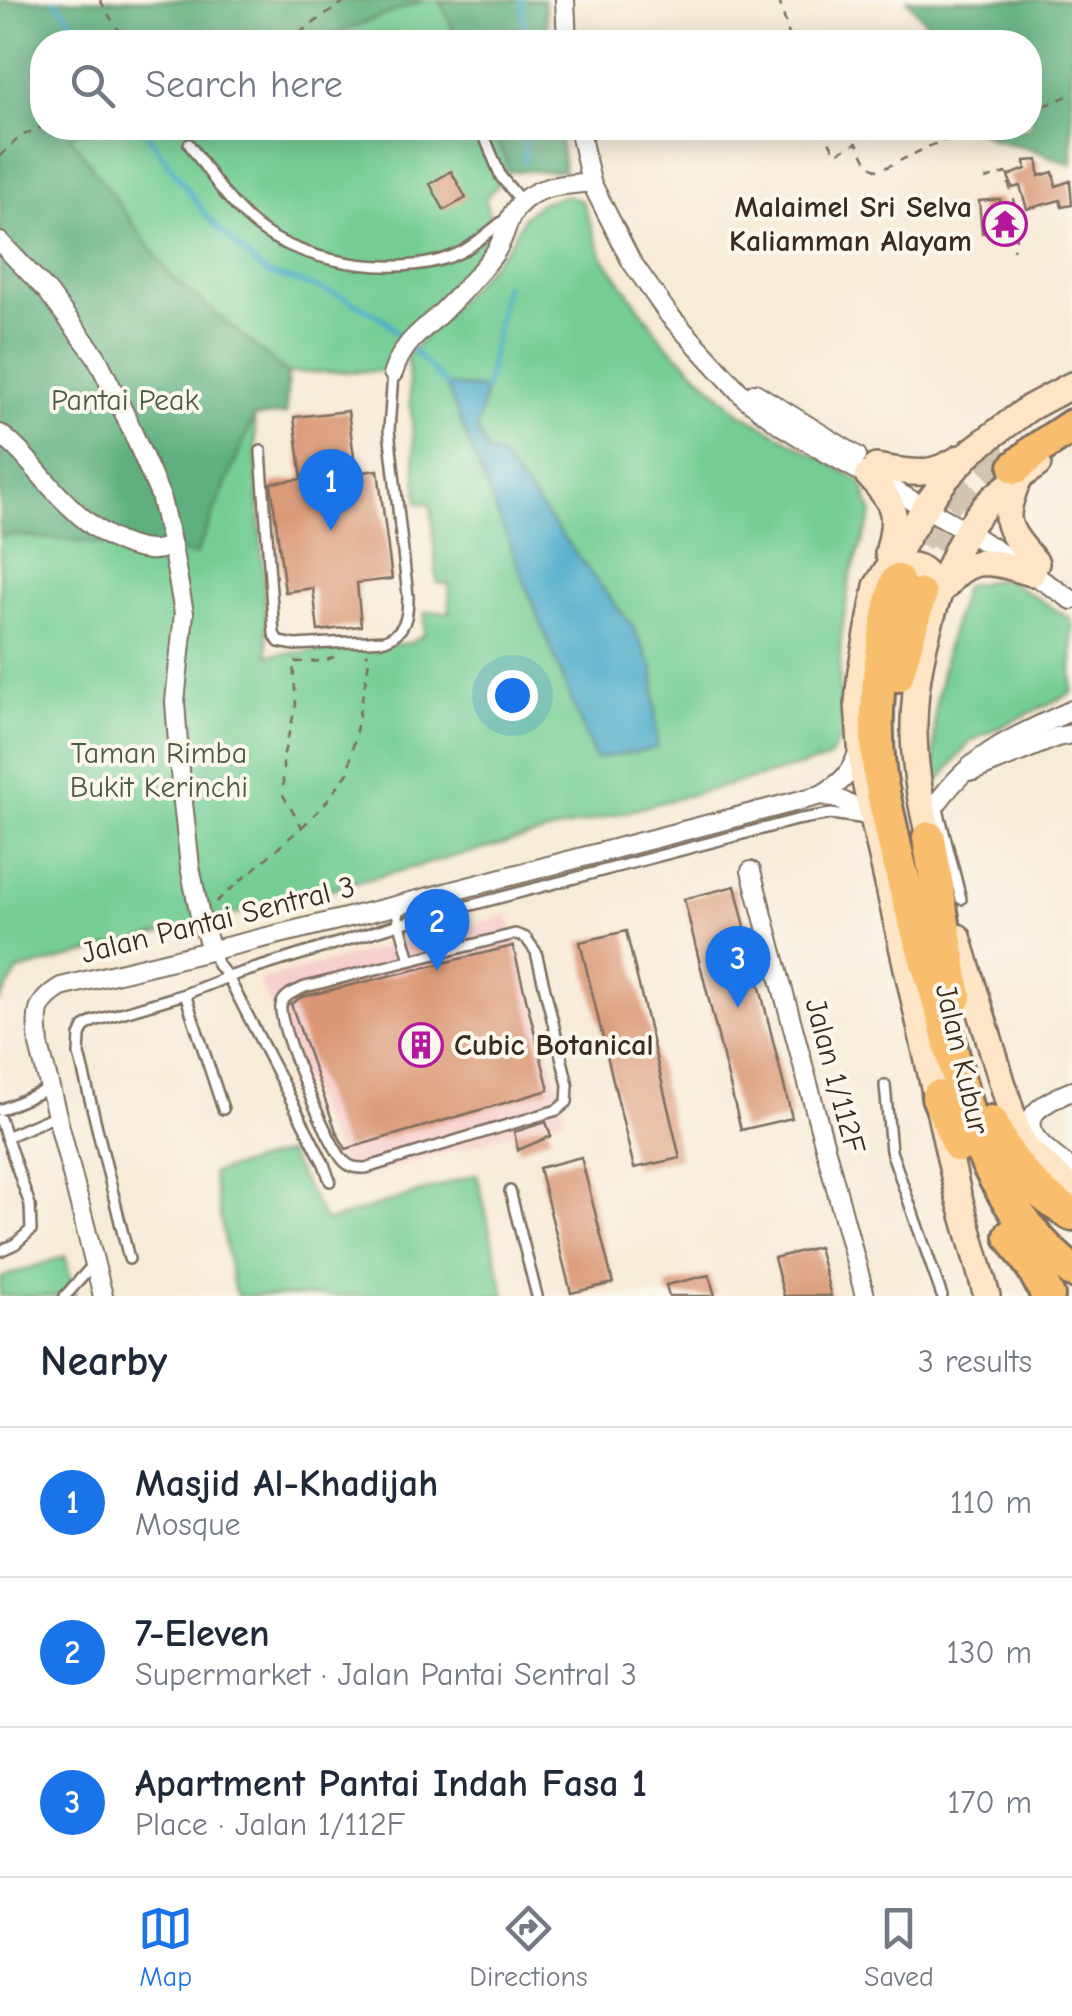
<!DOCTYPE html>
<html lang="en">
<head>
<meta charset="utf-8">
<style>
  body { margin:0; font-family:"Comic Neue",sans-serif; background:#f2f2f3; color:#1f2937 }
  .you { position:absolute; left:512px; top:695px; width:35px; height:35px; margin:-25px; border:8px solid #fff; border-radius:50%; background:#1a73e8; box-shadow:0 0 0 15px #1a73e833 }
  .badge { display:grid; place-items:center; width:65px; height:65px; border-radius:50%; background:#1a73e8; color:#fff; font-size:32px; font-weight:700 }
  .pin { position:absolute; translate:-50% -82px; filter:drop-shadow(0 2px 5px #0008) }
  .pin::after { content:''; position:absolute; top:52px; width:35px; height:30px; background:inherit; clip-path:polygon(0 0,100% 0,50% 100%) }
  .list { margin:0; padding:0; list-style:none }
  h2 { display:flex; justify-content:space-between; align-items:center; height:130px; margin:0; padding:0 40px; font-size:42px }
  h2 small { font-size:32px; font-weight:400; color:#747a83 }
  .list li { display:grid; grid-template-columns:65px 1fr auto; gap:30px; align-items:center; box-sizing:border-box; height:150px; padding:0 40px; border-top:2px solid #e0e1e3 }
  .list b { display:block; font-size:38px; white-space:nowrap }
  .list p { margin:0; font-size:32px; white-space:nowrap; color:#747a83 }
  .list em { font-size:32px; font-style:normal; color:#747a83 }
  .icon { flex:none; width:55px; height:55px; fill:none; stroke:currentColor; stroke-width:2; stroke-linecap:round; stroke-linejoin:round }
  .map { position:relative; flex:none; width:1072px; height:1296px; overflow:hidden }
  .search { position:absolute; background:#fff; box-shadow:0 5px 25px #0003; left:30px; right:30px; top:30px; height:110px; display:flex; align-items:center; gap:25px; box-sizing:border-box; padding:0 35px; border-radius:40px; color:#747a83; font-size:38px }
  .sheet { height:580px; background:#fff }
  nav { display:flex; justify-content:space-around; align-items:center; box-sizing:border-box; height:140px; border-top:2px solid #e0e1e3; background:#fff; font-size:28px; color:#747a83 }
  nav a { display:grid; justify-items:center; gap:5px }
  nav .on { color:#1a73e8 }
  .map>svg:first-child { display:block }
</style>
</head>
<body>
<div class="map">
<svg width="1072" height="1296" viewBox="0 0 1072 1296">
  <rect width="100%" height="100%" fill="#fbf7ec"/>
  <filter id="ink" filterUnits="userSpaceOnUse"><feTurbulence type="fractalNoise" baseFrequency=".01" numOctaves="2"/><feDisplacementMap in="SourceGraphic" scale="20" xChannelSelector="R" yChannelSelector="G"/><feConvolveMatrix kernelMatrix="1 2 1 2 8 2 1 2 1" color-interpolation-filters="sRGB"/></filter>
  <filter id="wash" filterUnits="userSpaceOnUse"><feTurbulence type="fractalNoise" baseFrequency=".0048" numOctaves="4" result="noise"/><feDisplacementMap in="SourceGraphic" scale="40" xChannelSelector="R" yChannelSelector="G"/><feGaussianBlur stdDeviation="2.25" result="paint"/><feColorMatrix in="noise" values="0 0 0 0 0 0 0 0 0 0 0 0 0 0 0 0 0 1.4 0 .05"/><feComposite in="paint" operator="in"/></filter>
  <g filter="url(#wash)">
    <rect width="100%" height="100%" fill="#f8ebd8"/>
    <path fill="#f7d0ce" d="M509 915 566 1117 349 1181 259 980Z"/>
    <g fill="#74cd94" stroke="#587c59" stroke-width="2.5" fill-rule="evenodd">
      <path d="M0 0H544L549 42H42V128H559L564 171H510L485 199 496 239 386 371 288 373 286 414 254 417 268 655 410 643 424 634 425 612H450L449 584 437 583 431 504 418 503 407 356 509 244 525 215 542 202 566 195 582 201 603 257 664 342 740 413 861 481 872 514 850 577 841 639 839 678 844 733 828 759 18 971 0 1000ZM447 385 486 389 477 429 595 758Z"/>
      <path d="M1004 578 1072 620V693L971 741 933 788 935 709 946 651 964 586Z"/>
      <path d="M287 1153 326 1222 477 1174 505 1296H237L233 1285 212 1173Z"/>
      <path d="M65 1256 75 1296H0V1278Z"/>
    </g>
    <g fill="#5fb07e" stroke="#4d6d4e" stroke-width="2.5">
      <path d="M0 0H425L313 42H42V128H88L69 135 172 277 287 373 286 414 254 417 196 555 14 535 0 536Z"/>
      <path d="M440 0H544L549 42H458Z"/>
      <path d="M907 0H1072V165L1028 148 993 140 975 128H1030V42H943Z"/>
      <path d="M492 128H559L564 171H510Z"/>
    </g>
    <path fill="#4caccb" stroke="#446b74" stroke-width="2.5" d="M446 385 486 389 477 429 487 452 500 456 632 626 654 670 657 748 595 759Z"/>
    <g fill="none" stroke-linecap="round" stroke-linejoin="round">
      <g stroke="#4caccb" stroke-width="5">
        <path d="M55 0 90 42"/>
        <path d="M522 0 525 42"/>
        <path d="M143 128 208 218 265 273 297 281 346 298 384 319 402 339"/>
        <path d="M524 161 527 128"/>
        <path d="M412 349 446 385"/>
        <path d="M486 389 505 285"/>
      </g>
    </g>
    <g id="blocks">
      <g fill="#da9775">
        <path d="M1038 160 1039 176 1053 172 1056 186 1070 181 1072 205 1062 207 1060 200 1027 209 1020 186 1013 188 1008 176 1026 169 1025 161Z"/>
        <path d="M451 171 466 198 444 210 430 184Z"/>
        <path d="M1000 199 1003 231 982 233 979 201Z"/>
        <path d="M348 411 356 473 378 470 392 579 357 583 361 626 318 631 313 588 285 592 271 483 302 479 294 417Z"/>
        <path d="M735 886 792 1118 741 1130 684 899Z"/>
        <path d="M626 931 680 1158 634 1168 580 942Z"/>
        <path d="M513 946 549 1090 346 1149 336 1131 291 1004 302 997Z"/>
        <path d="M546 1122 551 1136 518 1150 514 1132Z"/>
        <path d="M581 1157 613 1283 571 1293 539 1168Z"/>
        <path d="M818 1247 831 1296H784L774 1258Z"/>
        <path d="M709 1275 715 1296H669L666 1285Z"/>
      </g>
    </g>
  </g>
  <g filter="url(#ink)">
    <use href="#blocks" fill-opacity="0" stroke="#7d6e5f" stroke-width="2.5"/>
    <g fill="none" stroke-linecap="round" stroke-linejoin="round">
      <g stroke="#d2c4b3" stroke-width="32" stroke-dasharray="32 16" stroke-linecap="butt">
        <path d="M916 541C941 499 978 471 1015 440"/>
        <path d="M920 595C934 558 952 528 978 499"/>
      </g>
      <g stroke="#7d6e5f" stroke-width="14">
        <g id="lane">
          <path d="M481 128 501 177 521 201"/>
          <path d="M189 144C210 174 233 210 263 231 311 265 409 279 461 252 476 244 491 230 504 220"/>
          <path d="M261 451 274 634 279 642 295 645 385 640C406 632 408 616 408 596L389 430 393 373"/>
          <path d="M937 805 961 899"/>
          <path d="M395 906 410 960"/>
          <path d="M515 934 526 938 536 952 568 1085 567 1102 557 1110 366 1168C356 1168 351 1168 344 1161 329 1146 278 1027 281 1006 283 995 296 991 305 987Z"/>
          <path d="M211 949 218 965 228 977 399 924 796 820 831 814 860 818"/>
          <path d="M185 994 223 1109"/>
          <path d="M885 1085 891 1151 942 1296"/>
          <path d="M0 1110 50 1088"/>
          <path d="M0 1119 30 1205 31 1230 15 1244 0 1251"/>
          <path d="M6 1137 57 1115"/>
          <path d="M510 1191 537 1296"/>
          <path d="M129 1259 79 1054 80 1036 84 1027 94 1021 185 994 228 977 324 1164 330 1181"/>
          <path d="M65 1296 93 1265"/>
        </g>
      </g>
      <g stroke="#7d6e5f" stroke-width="22">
        <g id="street">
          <path d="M565 0 567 42"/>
          <path d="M579 128 591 182 631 261 669 315 745 398 782 426 825 452 967 531 1072 600"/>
          <path d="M0 242 47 291 96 356 126 417 160 495 172 546 184 613 175 702 181 784 190 867 200 916 211 949"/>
          <path d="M393 373C403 342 420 333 441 313 459 295 479 275 494 254 507 237 506 214 524 200 543 184 568 185 591 182"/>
          <path d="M755 393 857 456"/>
          <path d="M0 434C18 447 30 463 45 480 70 509 108 547 149 550 157 551 165 548 172 546"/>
          <path d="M973 771 1057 737 1072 734"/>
          <path d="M821 795C842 797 856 809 873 821"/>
          <path d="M925 821C966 755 1006 741 1072 710"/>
          <path d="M751 871 865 1296"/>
          <path d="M1072 1091C1009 1116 1025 1136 1072 1169"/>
          <path d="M103 1296 39 1045C37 1016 33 1004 61 987L395 906 821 795C841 783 850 775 858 753"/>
        </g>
      </g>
      <g stroke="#7d6e5f" stroke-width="30">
        <g id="secondary">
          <path d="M876 467C910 473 929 478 960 458"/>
          <path d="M868 475C895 504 899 513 888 553"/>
          <path d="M1019 478C999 523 1007 528 1036 563"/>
          <path d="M881 583 901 566C924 563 933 578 937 599"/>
          <path d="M946 586C971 551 996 563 1032 573"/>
          <path d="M934 855C907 759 906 689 939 594 950 561 965 526 990 501 1004 487 1022 476 1038 464"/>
          <path d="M958 937 1018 1134 1027 1149 1072 1190"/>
          <path d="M987 1296 958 1194 863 773 858 703 861 671 877 586 925 507 945 480 973 450 1029 408 1072 385"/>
        </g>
      </g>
      <g stroke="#7d6e5f" stroke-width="38">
        <g id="highway">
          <path d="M1016 467 1036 450 1072 426"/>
          <path d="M897 581C881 643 872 705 879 769 881 789 887 809 891 829 904 891 924 951 942 1012 957 1068 966 1127 995 1178 1015 1214 1040 1246 1072 1271"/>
          <path d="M897 675 920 595"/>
          <path d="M929 838 955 997"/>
          <path d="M938 1097 959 1146"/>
          <path d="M991 1122C1008 1162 1034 1193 1072 1214"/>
          <path d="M1011 1236 1033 1268 1048 1296"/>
        </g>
      </g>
      <g stroke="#7d6e5f" stroke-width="2.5" stroke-dasharray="8 8" stroke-linecap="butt">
        <path d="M100 0 116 27 132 42"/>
        <path d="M779 0 791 42"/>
        <path d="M286 42 347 0"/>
        <path d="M1030 112 1072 94"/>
        <path d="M821 128 836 153 857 143 869 165 879 171 932 145 983 128"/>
        <path d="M0 156 21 136 42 127"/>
        <path d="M985 179 1006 173 1014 203 1003 206 1005 230 1016 238 1013 250"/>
        <path d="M302 827 323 806 348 773 370 656 366 653"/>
        <path d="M216 902 302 827 283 795V757L296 705 293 662 324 661 339 655"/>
      </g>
      <use href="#lane" stroke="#fff" stroke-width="9"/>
      <use href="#street" stroke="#fff" stroke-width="18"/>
      <use href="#secondary" stroke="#fde5c5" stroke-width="25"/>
      <use href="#highway" stroke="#f9be6d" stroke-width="32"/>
    </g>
  </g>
  <defs>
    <g id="temple-ring" transform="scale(2.25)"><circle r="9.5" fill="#fbf7ec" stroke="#b5179e" stroke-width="1.5"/><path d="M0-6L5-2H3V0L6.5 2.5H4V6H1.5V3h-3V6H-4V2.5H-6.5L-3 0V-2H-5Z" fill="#b5179e"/></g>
    <g id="building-ring" transform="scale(2.25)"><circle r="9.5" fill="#fbf7ec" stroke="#b5179e" stroke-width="1.5"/><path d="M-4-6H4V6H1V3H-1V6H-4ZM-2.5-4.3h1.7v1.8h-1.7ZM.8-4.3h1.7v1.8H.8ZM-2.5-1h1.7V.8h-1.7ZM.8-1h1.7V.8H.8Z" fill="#b5179e"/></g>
  </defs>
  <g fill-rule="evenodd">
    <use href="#temple-ring" x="1005" y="224"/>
    <use href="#building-ring" x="421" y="1045"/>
  </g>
  <g text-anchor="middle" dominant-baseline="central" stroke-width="8" stroke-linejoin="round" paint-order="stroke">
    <g font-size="30" font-weight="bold" fill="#3b2a1e" stroke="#fbf7ec" text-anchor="end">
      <text x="972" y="207">Malaimel Sri Selva<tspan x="972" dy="34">Kaliamman Alayam</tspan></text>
      <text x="454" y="1045" text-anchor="start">Cubic Botanical</text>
    </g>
    <g font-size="30" fill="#4c5b41" stroke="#fbf7ec">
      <text x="125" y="400">Pantai Peak</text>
      <text x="159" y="753">Taman Rimba<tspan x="159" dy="34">Bukit Kerinchi</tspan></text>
    </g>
    <g font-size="30" fill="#3b2a1e" stroke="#fbf7ec">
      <text transform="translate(218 920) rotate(-14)">Jalan Pantai Sentral 3</text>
      <text transform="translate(962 1059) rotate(77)">Jalan Kubur</text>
      <text transform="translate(835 1076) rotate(75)">Jalan 1/112F</text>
    </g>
  </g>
</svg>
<div class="you"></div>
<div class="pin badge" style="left:331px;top:531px">1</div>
<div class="pin badge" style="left:437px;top:971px">2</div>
<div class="pin badge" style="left:738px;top:1008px">3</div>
<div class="search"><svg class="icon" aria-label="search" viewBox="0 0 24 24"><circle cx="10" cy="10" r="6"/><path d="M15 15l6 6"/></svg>Search here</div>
</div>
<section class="sheet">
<h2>Nearby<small>3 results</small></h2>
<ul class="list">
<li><span class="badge">1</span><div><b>Masjid Al-Khadijah</b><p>Mosque</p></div><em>110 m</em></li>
<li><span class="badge">2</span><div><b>7-Eleven</b><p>Supermarket · Jalan Pantai Sentral 3</p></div><em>130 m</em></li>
<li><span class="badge">3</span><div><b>Apartment Pantai Indah Fasa 1</b><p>Place · Jalan 1/112F</p></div><em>170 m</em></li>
</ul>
</section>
<nav>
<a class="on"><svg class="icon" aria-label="map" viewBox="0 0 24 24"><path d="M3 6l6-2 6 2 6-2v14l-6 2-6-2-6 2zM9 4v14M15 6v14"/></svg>Map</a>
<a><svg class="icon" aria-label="directions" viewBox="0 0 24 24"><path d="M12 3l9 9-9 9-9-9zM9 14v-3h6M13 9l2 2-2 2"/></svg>Directions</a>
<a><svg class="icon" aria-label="saved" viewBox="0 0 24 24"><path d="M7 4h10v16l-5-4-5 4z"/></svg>Saved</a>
</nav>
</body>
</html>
